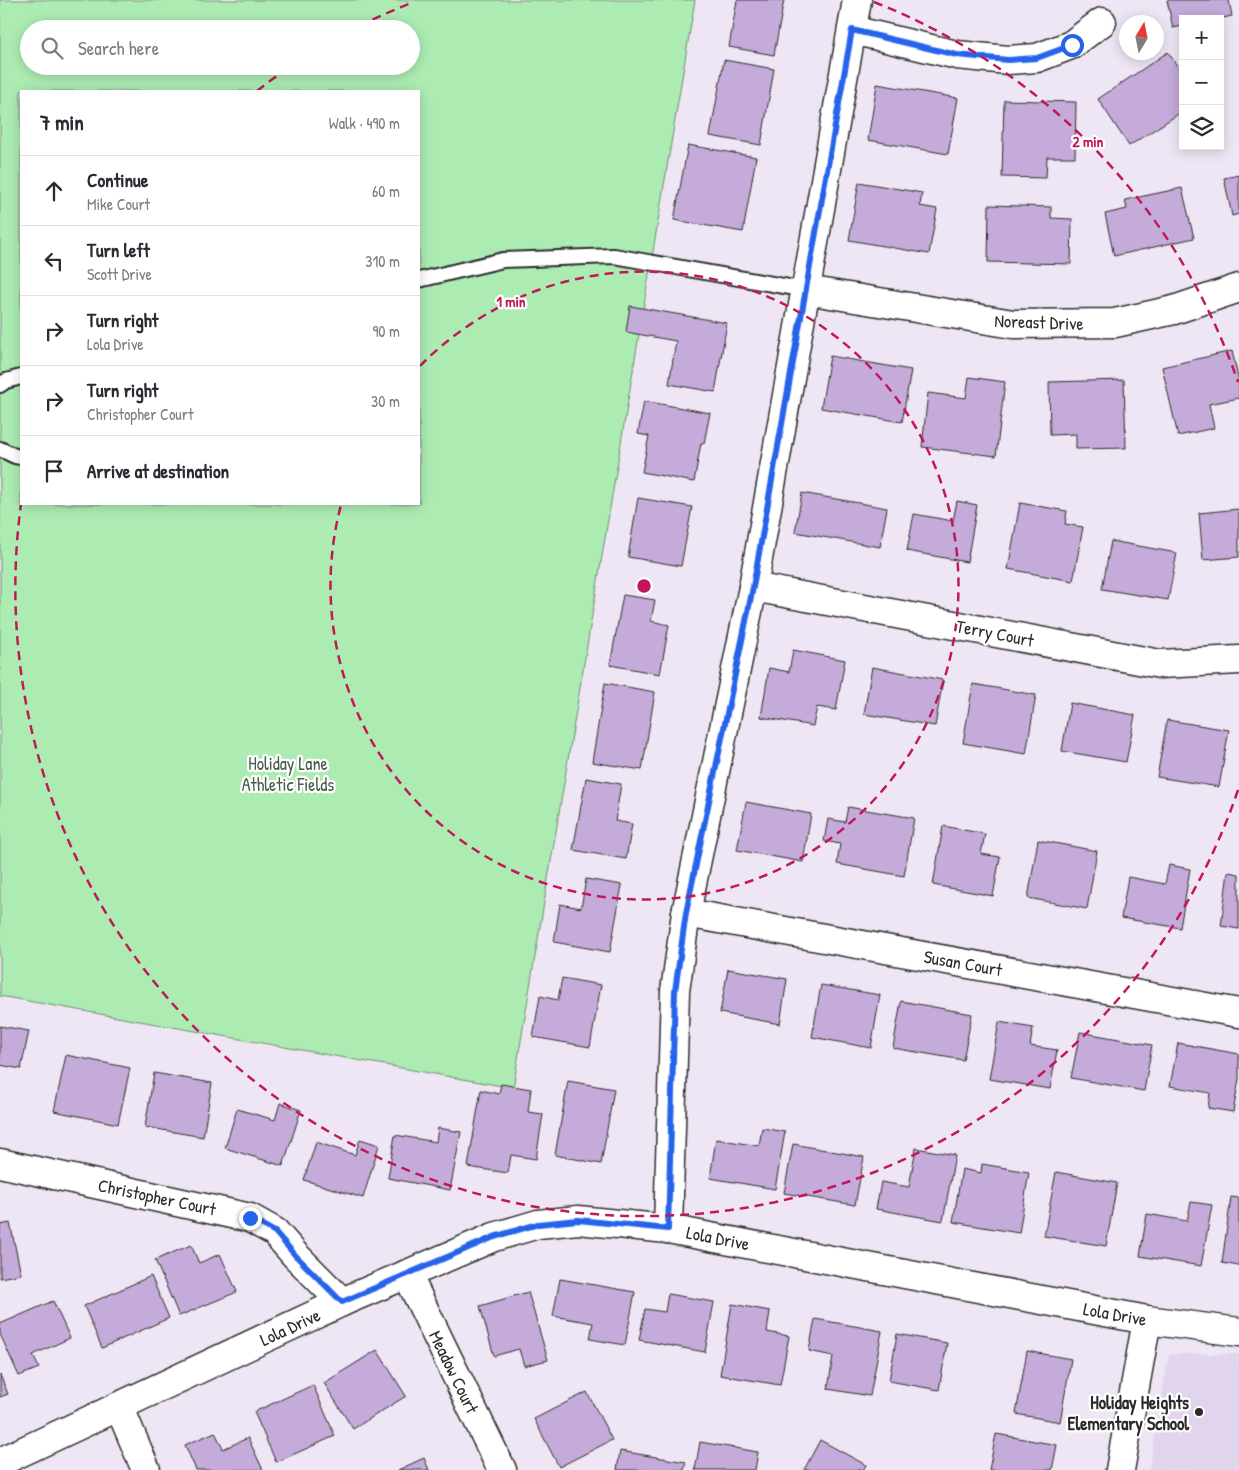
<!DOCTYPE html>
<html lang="en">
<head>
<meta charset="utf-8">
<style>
  body { margin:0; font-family:"Patrick Hand",sans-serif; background:#f2f2f3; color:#2b2b33 }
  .controls { position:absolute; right:15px; top:15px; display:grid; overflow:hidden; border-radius:0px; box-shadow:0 2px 12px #0003 }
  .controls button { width:45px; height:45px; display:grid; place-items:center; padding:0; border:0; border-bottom:1px solid #e1e1e2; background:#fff; color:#2b2b33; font:25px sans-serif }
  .compass { position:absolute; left:1119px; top:15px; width:45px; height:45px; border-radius:50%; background:#fff; box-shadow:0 2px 12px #0003; rotate:10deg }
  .stop { position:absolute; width:15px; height:15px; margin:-11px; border:4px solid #2563eb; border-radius:50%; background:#fff }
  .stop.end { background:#2563eb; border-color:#fff; box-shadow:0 1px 5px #0008 }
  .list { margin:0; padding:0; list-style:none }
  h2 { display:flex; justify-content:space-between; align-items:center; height:65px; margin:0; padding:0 20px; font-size:21px }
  h2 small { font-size:16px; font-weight:400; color:#7c7c81 }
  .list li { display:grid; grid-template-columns:32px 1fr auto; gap:15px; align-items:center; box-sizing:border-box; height:70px; padding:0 20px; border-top:1px solid #e1e1e2 }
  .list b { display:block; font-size:19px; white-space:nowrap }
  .list p { margin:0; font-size:16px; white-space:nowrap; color:#7c7c81 }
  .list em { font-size:16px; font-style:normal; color:#7c7c81 }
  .icon { flex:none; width:28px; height:28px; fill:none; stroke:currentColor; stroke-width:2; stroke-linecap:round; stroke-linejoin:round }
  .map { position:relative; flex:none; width:1239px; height:1470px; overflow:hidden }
  .search { position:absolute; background:#fff; box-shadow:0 2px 12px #0003; left:20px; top:20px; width:400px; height:55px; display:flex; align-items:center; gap:12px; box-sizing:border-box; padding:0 18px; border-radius:28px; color:#7c7c81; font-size:19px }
  .panel { position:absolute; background:#fff; box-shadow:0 2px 12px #0003; left:20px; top:90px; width:400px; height:415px; border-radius:0px }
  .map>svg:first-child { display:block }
</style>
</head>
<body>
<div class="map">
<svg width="1239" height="1470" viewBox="0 0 1239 1470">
  <rect width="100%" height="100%" fill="#eee6f4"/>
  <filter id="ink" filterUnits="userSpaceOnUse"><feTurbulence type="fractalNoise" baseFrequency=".02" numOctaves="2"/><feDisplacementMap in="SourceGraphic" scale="10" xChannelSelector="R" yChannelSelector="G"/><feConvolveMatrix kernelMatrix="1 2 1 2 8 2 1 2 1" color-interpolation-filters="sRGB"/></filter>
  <g filter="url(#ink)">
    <path fill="#e2d4ec" d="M1169 1354H1239V1470H1149Z"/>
    <path fill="#acecb3" stroke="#6c8c6f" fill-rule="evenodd" d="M0 0H695L513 1088 0 996ZM29 29H411V66H29ZM21 91H419V504H21Z"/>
    <g fill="#c5abd9" stroke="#2b2b2b">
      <path d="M737 0H784L774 55 729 47Z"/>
      <path d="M1167 0H1229L1232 16 1219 19H1183V26L1173 28Z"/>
      <path d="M1168 52 1183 75V111L1129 146 1098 99Z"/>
      <path d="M724 60 774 69 761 145 710 136Z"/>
      <path d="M877 84 958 98 948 154 868 140Z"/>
      <path d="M1004 100 1076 102 1075 157H1047L1046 178 1002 177Z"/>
      <path d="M688 145 756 157 743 232 674 220Z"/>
      <path d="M1239 175V214L1232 216 1224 178Z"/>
      <path d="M859 182 922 193 920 206 937 209 929 254 849 240Z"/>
      <path d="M1182 188 1194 238 1114 256 1105 214 1127 209 1125 200Z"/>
      <path d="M989 205 1051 207V218L1072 219 1071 264 988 262Z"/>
      <path d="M630 306 727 323 715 392 669 384 676 341 626 332Z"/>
      <path d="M1232 351 1239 382V398L1209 404 1214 428 1178 436 1162 367Z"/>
      <path d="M830 356 911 370 902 422 821 408Z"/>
      <path d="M969 377 1005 382 996 456 922 447 928 393 966 398Z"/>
      <path d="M1124 380 1126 448 1076 449V434L1050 435 1049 382Z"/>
      <path d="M644 401 710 413 704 443H701L694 482 642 472 649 436 638 434Z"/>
      <path d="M802 493 887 508 880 547 795 532Z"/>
      <path d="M638 498 692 507 681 566 628 557Z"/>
      <path d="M957 501 977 505 967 562 907 551 914 514 953 521Z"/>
      <path d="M1020 503 1067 511 1065 524 1083 527 1073 581 1008 569Z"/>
      <path d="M1239 509V557L1203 560 1199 513Z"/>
      <path d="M1111 541 1177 553 1168 600 1102 589Z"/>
      <path d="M623 595 655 600 651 621 669 625 660 674 610 665Z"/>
      <path d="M793 650 845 660 836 710 817 707 813 726 761 717 769 668 789 672Z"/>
      <path d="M872 667 943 680 935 726 864 714Z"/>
      <path d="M605 683 655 692 642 770 592 762Z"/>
      <path d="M973 684 1036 695 1026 754 963 743Z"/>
      <path d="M1070 703 1135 715 1126 762 1062 751Z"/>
      <path d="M1167 720 1229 730 1219 787 1157 777Z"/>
      <path d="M586 778 621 784 615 821 632 824 626 859 573 850Z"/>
      <path d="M746 802 811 814 803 862 737 850Z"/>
      <path d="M848 807 914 818 904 876 837 864 840 844 824 841 828 819 845 822Z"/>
      <path d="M943 826 985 834 981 854 1000 857 993 896 933 885Z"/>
      <path d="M1038 840 1097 851 1087 909 1028 898Z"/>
      <path d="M1169 865 1190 869 1180 928 1121 918 1128 877 1165 884Z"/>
      <path d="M1228 872 1239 874V929L1221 926Z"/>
      <path d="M586 879 622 885 610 952 554 942 560 904 581 908Z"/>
      <path d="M728 969 787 979 780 1024 720 1013Z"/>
      <path d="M562 978 601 985 590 1047 533 1037 540 996 558 1000Z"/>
      <path d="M821 985 880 995 871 1048 812 1037Z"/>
      <path d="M901 1001 972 1014 963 1060 893 1048Z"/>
      <path d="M999 1022 1033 1028 1030 1046 1057 1050 1050 1089 989 1079Z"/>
      <path d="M0 1026 29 1031 21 1069 0 1065Z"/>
      <path d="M1080 1032 1152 1045 1144 1091 1071 1078Z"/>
      <path d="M1178 1043 1239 1054V1079L1233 1112 1208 1108 1210 1093 1170 1086Z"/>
      <path d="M66 1055 130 1068 118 1124 54 1111Z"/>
      <path d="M154 1073 212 1083 203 1137 145 1127Z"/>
      <path d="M568 1081 614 1089 601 1164 555 1155Z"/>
      <path d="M501 1084 531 1089 528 1112 543 1114 536 1159 511 1155 508 1173 468 1167 481 1090 499 1094Z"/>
      <path d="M280 1103 301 1110 283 1166 225 1148 237 1109 275 1120Z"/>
      <path d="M438 1128 461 1132 450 1190 388 1178 395 1135 436 1142Z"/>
      <path d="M762 1128 785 1132 775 1189 710 1178 716 1139 759 1146Z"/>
      <path d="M360 1139 379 1145 363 1198 304 1180 316 1142 355 1155Z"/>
      <path d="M793 1144 864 1157 855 1205 784 1193Z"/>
      <path d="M916 1148 955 1155 943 1221 876 1209 881 1182 909 1187Z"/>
      <path d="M982 1164 1029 1172 1019 1233 953 1222 962 1169 981 1173Z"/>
      <path d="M1056 1172 1117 1183 1106 1246 1044 1236Z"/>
      <path d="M1231 1197 1239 1198V1266L1222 1263Z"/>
      <path d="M1191 1202 1212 1205 1201 1266 1140 1256 1147 1214 1187 1221Z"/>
      <path d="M10 1223 21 1274 0 1278V1225Z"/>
      <path d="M191 1245 199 1263 220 1254 237 1292 179 1316 155 1260Z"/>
      <path d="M151 1276 169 1318 102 1348 84 1306Z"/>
      <path d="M560 1279 635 1292 625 1345 590 1339 593 1323 553 1316Z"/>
      <path d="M528 1292 548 1360 524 1366 519 1349 494 1356 480 1306Z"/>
      <path d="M668 1294 714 1302 705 1352 639 1340 645 1309 665 1312Z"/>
      <path d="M53 1301 70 1338 33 1355 39 1368 19 1376 0 1334V1324Z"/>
      <path d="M732 1304 770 1311 767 1332 789 1336 780 1385 720 1375Z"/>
      <path d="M815 1319 882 1331 870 1396 828 1389 833 1356 809 1351Z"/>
      <path d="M897 1334 947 1343 939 1390 889 1381Z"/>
      <path d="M377 1350 406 1396 353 1429 324 1383Z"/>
      <path d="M1027 1351 1071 1359 1060 1422 1016 1414Z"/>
      <path d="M0 1375 8 1394 0 1397Z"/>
      <path d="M313 1385 335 1436 276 1462 254 1412Z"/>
      <path d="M587 1392 612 1440 559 1467 534 1419Z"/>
      <path d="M215 1432 223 1449 248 1438 263 1470H196L185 1445Z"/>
      <path d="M996 1434 1057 1445 1052 1470H989Z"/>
      <path d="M820 1440 866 1465 863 1470H804Z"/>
      <path d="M700 1442 758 1452 755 1470H695Z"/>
      <path d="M620 1451 686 1462 684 1470H617Z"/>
      <path d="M424 1458 429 1470H398Z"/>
    </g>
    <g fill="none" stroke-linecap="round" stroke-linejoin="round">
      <g stroke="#2b2b2b" stroke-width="18">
        <g id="lane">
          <path d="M419 280 503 260 614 256 806 290"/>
          <path d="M0 385 6 381 21 377"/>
          <path d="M0 449 15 456 21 457"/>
        </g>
      </g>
      <g stroke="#2b2b2b" stroke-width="31">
        <g id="street">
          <path d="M852 30 957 55 1008 60 1037 58 1071 45 1102 22"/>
          <path d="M806 290 1013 324 1115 323 1174 310 1239 288"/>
          <path d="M753 587 1160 664 1239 660"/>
          <path d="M686 913 1239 1013"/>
          <path d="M0 1163 250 1218 275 1232 296 1256 342 1302"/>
          <path d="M668 1229 675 991 686 913 753 587 857 0"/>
          <path d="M407 1274 502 1470"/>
          <path d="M119 1406 146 1470"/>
          <path d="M1120 1470 1147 1320"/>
        </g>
      </g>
      <g stroke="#2b2b2b" stroke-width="31">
        <path id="secondary" d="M0 1462 342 1302 494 1237 538 1224 578 1220 668 1229 1147 1320 1239 1332"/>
      </g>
      <use href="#lane" stroke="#fff" stroke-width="14"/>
      <use href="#street" stroke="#fff" stroke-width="28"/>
      <use href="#secondary" stroke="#fff" stroke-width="28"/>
    </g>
  </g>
  <g fill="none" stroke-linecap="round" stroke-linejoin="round" filter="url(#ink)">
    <path stroke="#2563eb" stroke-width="6" d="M250 1218 275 1232 296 1256 342 1302 494 1237 538 1224 578 1220 668 1229 675 991 686 913 753 587 852 30 957 55 1008 60 1037 58 1072 45"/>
  </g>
  <g fill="none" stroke="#c2185b" stroke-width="2.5" stroke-dasharray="9 6">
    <path d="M420 366A314 314 0 1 1 341 505"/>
    <path d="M1238 790A628 628 0 0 1 21 504M257 91A628 628 0 0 1 288 68M359 26A628 628 0 0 1 414 2M874 2A628 628 0 0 1 1238 382"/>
  </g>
  <circle fill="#2b2b2b" stroke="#fff" stroke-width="2" cx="1199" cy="1412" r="5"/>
  <g text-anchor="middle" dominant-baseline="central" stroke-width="4.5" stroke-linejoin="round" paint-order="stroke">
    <g font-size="18" fill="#2b2b2b" stroke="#fff">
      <text transform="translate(1039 322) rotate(2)">Noreast Drive</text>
      <text transform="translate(995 633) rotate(11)">Terry Court</text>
      <text transform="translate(963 963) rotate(10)">Susan Court</text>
      <text transform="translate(157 1197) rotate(12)">Christopher Court</text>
      <text transform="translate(718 1238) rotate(11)">Lola Drive</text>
      <text transform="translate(1115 1314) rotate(10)">Lola Drive</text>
      <text transform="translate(290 1327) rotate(-25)">Lola Drive</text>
      <text transform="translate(454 1372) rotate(64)">Meadow Court</text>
    </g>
    <g font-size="18" fill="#4b5b4d" stroke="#fff">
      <text x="288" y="763">Holiday Lane<tspan x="288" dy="21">Athletic Fields</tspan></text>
    </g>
    <g font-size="18" font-weight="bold" fill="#2b2b2b" stroke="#fff" text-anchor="end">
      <text x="1189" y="1402">Holiday Heights<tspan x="1189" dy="21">Elementary School</tspan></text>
    </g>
  </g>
  <circle cx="644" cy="586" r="8" fill="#c2185b" stroke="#fff" stroke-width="2.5"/>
  <g font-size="15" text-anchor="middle" font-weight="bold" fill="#c2185b" stroke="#fff" stroke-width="4.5" stroke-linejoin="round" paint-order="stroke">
    <text x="1088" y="147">2 min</text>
    <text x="511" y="307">1 min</text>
  </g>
</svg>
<div class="controls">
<button>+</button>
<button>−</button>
<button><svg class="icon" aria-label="layers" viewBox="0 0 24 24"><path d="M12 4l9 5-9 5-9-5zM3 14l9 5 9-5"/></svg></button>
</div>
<svg class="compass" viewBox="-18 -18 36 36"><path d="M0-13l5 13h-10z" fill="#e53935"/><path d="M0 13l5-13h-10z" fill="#7c7c81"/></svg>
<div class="stop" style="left:1072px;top:45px"></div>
<div class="stop end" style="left:250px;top:1218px"></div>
<div class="search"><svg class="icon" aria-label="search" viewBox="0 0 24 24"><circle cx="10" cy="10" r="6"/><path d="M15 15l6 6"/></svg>Search here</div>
<section class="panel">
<h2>7 min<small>Walk · 490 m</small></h2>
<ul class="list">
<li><svg class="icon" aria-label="ahead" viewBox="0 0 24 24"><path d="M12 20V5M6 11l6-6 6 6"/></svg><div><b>Continue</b><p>Mike Court</p></div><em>60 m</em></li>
<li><svg class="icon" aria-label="left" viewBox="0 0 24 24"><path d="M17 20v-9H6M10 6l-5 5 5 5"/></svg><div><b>Turn left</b><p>Scott Drive</p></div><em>310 m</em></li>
<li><svg class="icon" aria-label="right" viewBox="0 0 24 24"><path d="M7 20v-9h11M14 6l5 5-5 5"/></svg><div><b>Turn right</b><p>Lola Drive</p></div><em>90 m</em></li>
<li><svg class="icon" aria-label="right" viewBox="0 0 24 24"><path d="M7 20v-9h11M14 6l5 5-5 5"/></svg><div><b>Turn right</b><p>Christopher Court</p></div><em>30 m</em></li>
<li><svg class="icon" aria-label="arrive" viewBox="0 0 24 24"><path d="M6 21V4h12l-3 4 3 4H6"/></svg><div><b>Arrive at destination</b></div></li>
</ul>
</section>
</div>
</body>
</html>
